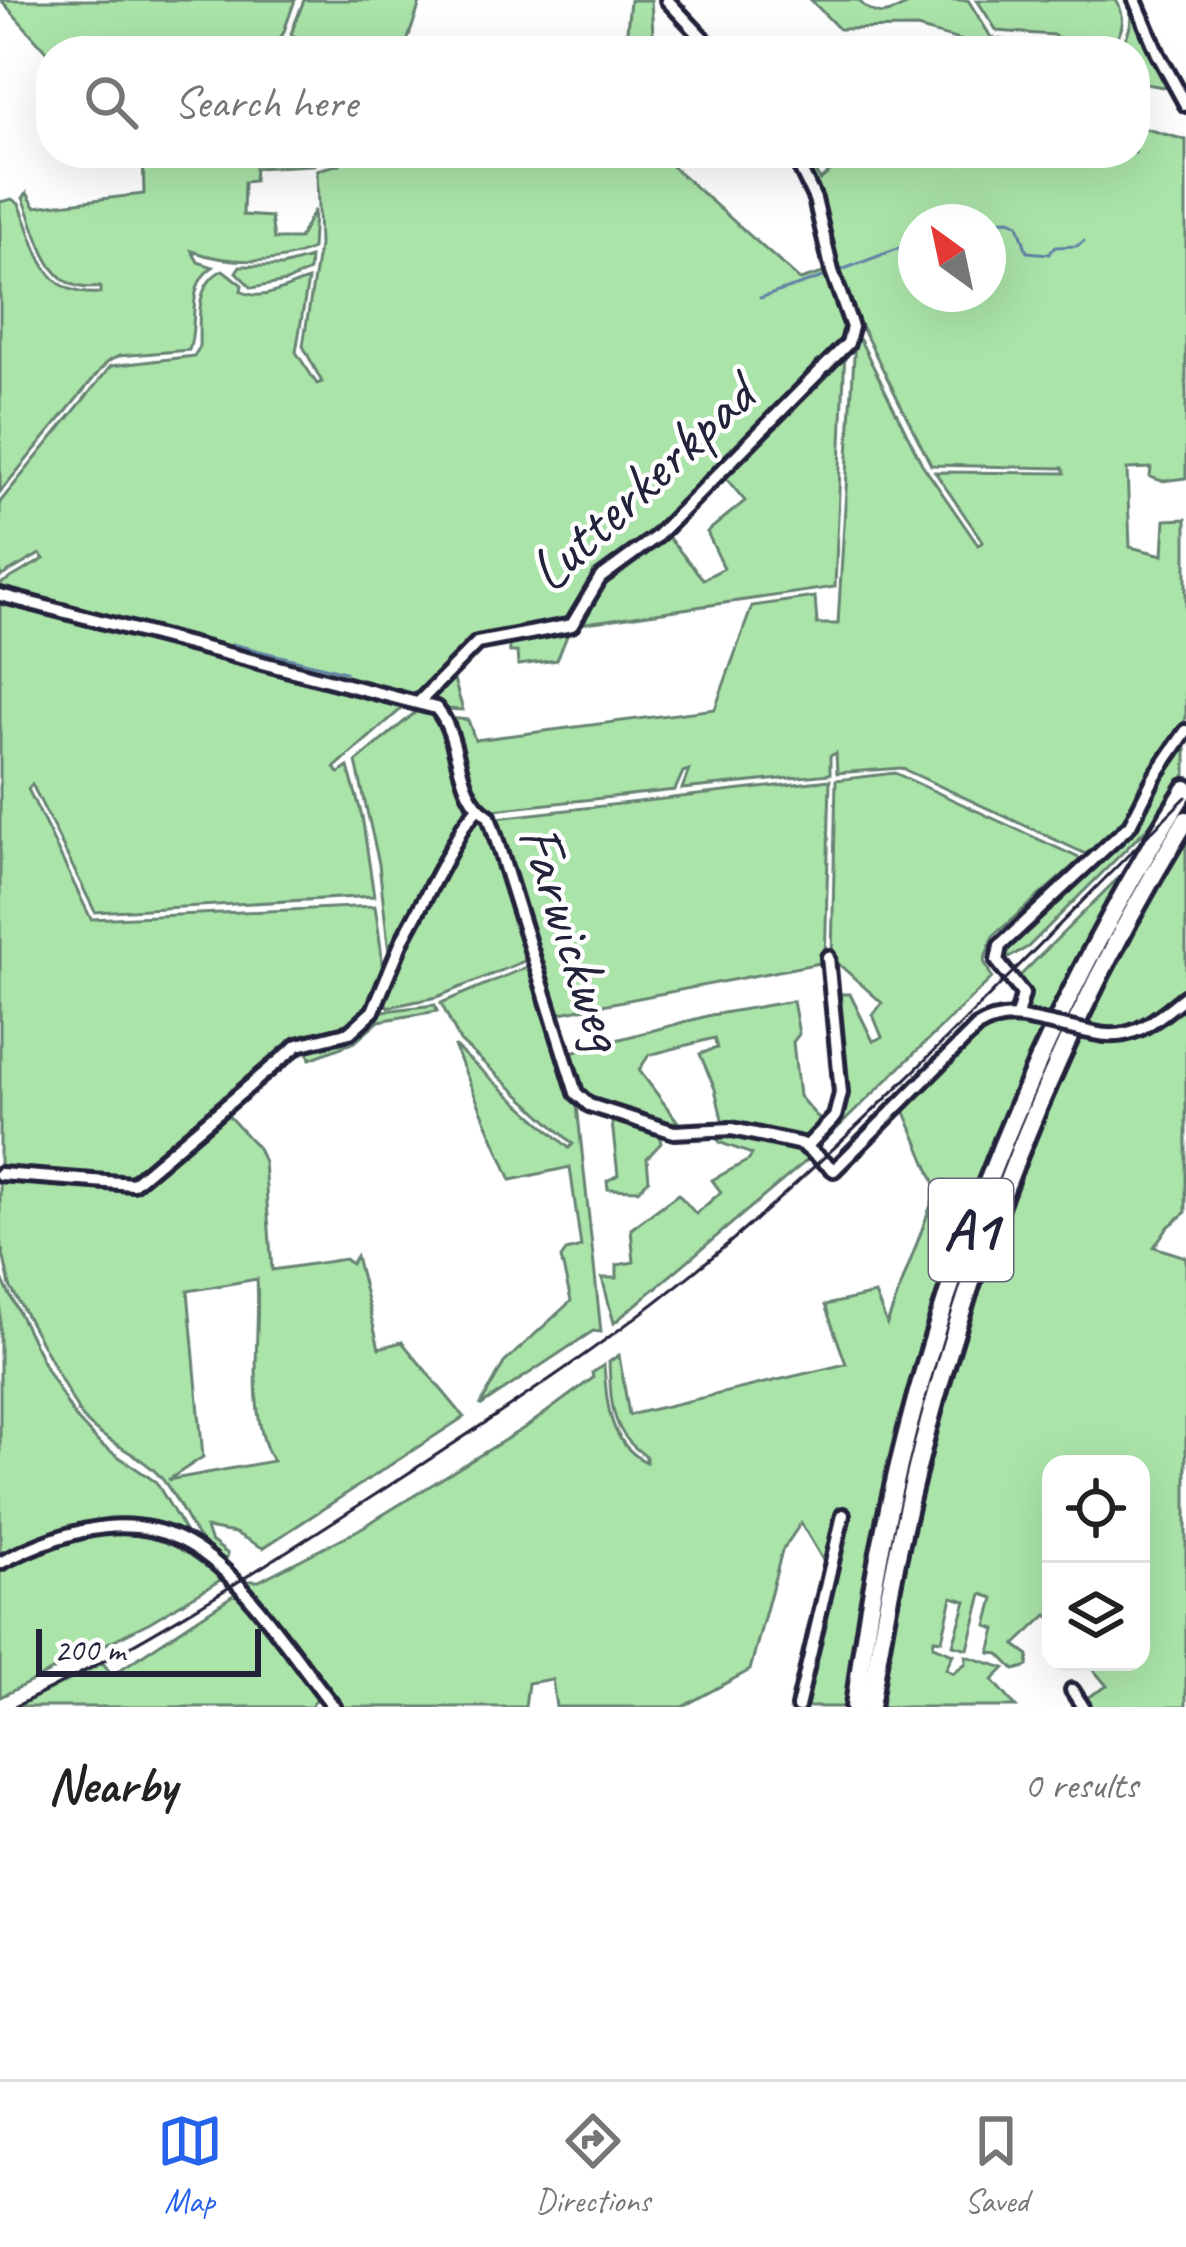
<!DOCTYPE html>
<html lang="en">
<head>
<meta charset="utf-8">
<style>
  body { margin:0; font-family:Caveat,sans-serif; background:#f6f6f6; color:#222 }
  .controls { position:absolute; right:36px; bottom:36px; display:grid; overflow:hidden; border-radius:24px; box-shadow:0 12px 48px #0002 }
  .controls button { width:108px; height:108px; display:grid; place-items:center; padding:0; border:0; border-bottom:3px solid #e0e0e0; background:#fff; color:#222; font:60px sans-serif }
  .compass { position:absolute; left:898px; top:204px; width:108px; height:108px; border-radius:50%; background:#fff; box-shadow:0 12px 48px #0002; rotate:327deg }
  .scale { position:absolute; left:36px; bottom:30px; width:225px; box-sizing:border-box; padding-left:12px; border:6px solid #22223b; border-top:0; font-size:33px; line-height:42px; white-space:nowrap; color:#22223b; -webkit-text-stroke:9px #fff; paint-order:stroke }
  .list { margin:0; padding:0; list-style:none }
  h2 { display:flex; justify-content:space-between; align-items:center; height:156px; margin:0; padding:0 48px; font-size:51px }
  h2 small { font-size:39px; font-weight:400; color:#767676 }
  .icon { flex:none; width:66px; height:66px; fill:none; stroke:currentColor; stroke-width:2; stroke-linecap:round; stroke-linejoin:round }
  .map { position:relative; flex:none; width:1186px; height:1707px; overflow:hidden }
  .search { position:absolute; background:#fff; box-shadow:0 12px 48px #0002; left:36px; right:36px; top:36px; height:132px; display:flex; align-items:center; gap:30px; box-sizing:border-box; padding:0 42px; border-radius:48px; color:#767676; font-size:45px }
  .sheet { height:372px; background:#fff }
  nav { display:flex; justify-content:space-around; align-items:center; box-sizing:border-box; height:168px; border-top:3px solid #e0e0e0; background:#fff; font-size:33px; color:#767676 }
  nav a { display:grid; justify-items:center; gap:6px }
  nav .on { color:#2563eb }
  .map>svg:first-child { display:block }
</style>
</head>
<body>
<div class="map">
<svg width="1186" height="1707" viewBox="0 0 1186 1707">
  <rect width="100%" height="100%" fill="#fff"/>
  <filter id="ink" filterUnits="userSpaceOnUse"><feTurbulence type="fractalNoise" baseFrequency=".00833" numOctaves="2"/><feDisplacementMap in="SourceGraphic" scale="24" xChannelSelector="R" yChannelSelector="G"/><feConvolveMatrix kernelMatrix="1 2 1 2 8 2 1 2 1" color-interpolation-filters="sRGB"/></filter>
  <g filter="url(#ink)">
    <g fill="#abe4a9" stroke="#668372" stroke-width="3" fill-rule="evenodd">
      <path d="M1 0H295L283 34 268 51H46Z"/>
      <path d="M304 0H421L404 51H317L291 34Z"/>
      <path d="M630 0H651L654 51H625Z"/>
      <path d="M811 0H858C883 27 894 7 919 0 933 0 954 0 968 0L991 37C1017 47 1042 37 1065 51H999L917 28 839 29Z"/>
      <path d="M977 0H1116C1128 20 1122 34 1108 51H1076L1053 35 997 31Z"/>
      <path d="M1125 0H1133L1174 89 1135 82V51H1118C1129 34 1137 18 1125 0Z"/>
      <path d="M1135 126 1186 140V478L1162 481 1150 477 1151 468 1127 469 1130 547 1163 555 1165 520 1186 519V718L1139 786 1129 816 1088 855 901 768 837 773 836 753 830 756V774L682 789 689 770 683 772 675 790 474 812 447 718 468 720 475 740 715 709 752 606 815 597 817 624H838L855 339 860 340 922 464 978 545 983 542 935 472 1065 473 1063 468 931 465 837 278 822 204 798 153H805L820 180 853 153H1135ZM916 222H988V294H916Z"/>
      <path d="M143 153H303L313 165 255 168 254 181 244 182 243 215 271 217 274 239H299L314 210 312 249C277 266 225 263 192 251L198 262 213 267C185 284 199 323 189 350L119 356 107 362 0 492V202L12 199 19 204C37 243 40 298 100 293V287C46 296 39 234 23 198L27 193 35 207 144 194Z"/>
      <path d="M339 153H657L800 280 829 271 846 314V338L810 378 719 461 650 537 598 576 565 625 482 637 472 642 420 697 0 589V584L44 559 40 554 0 577V502L111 366 194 356 199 348C200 320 194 284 223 270L242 285 241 291C262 303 287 286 308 280L296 352 317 384 322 382 303 346 319 246 317 170 340 164Z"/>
      <path d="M310 258 309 271 286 282 252 288 236 272 240 266H282Z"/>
      <path d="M845 349 835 587 579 624 600 584 664 532 703 579 724 568 707 532 745 501 720 471Z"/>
      <path d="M0 596 407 704 334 768 339 773 348 767 362 816 374 896 95 912 32 784 28 789 91 919 375 906C386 984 397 1015 308 1040L132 1182 0 1171Z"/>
      <path d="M569 631 557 660 518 665 517 652H510L508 639Z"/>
      <path d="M451 670 463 710 445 709 430 700Z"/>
      <path d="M423 706 440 720 467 811 390 962 379 864 356 762Z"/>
      <path d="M1186 737V773L1152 823 1028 947 1003 961 1006 944 1133 826 1155 782Z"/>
      <path d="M895 773 1081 859 993 936 984 961 992 978 818 1147 819 1154 813 1147 839 1112 845 1078 836 994H850L873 1041 882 1037 873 1015 882 1003 832 958 836 780Z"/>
      <path d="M830 780 825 962 556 1014 497 818Z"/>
      <path d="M488 817 532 958 437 997 389 1007 384 1002 405 943 471 820Z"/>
      <path d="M1186 838V989L1130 1027 1097 1039H1129L1186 999V1212L1167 1228 1154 1247 1186 1257V1707H1087L1081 1701 1107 1686 1087 1662H1141V1464H1051V1618L1047 1615 1015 1645 1029 1655 1028 1666 1015 1670 999 1654 990 1653 996 1629 987 1626 994 1598 982 1594 968 1649 953 1645 966 1601 952 1597 942 1640 934 1639 933 1646 953 1654 946 1669 953 1673 966 1663V1656L1005 1668 993 1680 1016 1707H877C890 1623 904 1539 925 1456 981 1239 1070 1030 1186 838Z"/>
      <path d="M1130 866 1069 983 945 1287 849 1707H804L844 1516 837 1515 824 1562 801 1523 782 1551 750 1670 682 1707H556L552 1679 528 1683 525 1707H338L242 1581H259L358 1530 529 1425 593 1378 592 1373 604 1365C607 1404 608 1442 646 1462V1456C610 1433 611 1402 609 1362L619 1355 629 1415 846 1364 825 1305 875 1294 887 1324 937 1189 902 1105 990 1022 1040 1027 1044 1017 1025 1013 1027 994 1017 979Z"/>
      <path d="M534 964 577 1105 601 1332 593 1331 480 1406 504 1363 571 1301 561 1258 566 1251 581 1247 570 1167 511 1180 454 1046 569 1148 573 1144 460 1041 441 1003Z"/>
      <path d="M793 1001 799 1034 793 1042 799 1096 826 1127C798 1153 756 1131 723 1123L715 1089 700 1054 717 1048 714 1038 649 1055 639 1070 678 1122H664L581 1099 567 1053 711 1015Z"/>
      <path d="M435 1005 437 1011 379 1021 355 1042 310 1059 307 1047 352 1036 375 1012Z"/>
      <path d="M224 1111 258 1148 264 1162 272 1270 345 1259 351 1264 356 1256 379 1348 402 1342 464 1417 263 1548 235 1533 206 1528 210 1540 228 1554 225 1562C185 1533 190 1515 163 1480 142 1453 103 1443 81 1416L10 1286 0 1239V1178L135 1188ZM257 1279C261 1333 245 1414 273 1461L168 1480 203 1457 188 1291Z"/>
      <path d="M611 1114 657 1127 661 1143 647 1158 649 1180 638 1190 608 1189 607 1181 618 1175Z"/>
      <path d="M706 1128 802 1147 815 1158 807 1160 614 1323 602 1278H617V1265L634 1262 631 1229 678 1194 696 1214 721 1192 712 1180 749 1160 752 1154 721 1143Z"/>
      <path d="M0 1275 47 1370 75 1417 100 1444 156 1482 188 1536C121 1510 63 1529 0 1557Z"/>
      <path d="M121 1527 180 1540 229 1575 150 1622 0 1697V1564L34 1548Z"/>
      <path d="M241 1590 320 1694 311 1707H17L103 1663 112 1675Z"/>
    </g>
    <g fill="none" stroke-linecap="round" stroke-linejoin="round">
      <g stroke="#6384a6" stroke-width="3">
        <path d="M971 222 1010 220 1018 224 1027 252 1049 254 1055 247 1077 246 1084 241"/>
        <path d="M836 272 916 242"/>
        <path d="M760 298 829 275"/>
        <path d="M232 644 345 672"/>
      </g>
      <g stroke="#22223b" stroke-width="20">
        <g id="minor">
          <path d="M667 0 715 51"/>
          <path d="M1135 0 1158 54 1186 105"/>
          <path d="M0 595 436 708C463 738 453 795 489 816L576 1093 589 1105 674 1132 732 1129 802 1144 834 1170 977 1027C995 1016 1013 1015 1033 1020"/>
          <path d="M420 701 477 643 572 625 600 578 656 537 848 343 852 327 832 271 815 199 793 153"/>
          <path d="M1017 1016 1023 994 997 961 1000 946 1130 825 1155 776 1186 731"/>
          <path d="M1094 1033C1134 1043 1156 1019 1186 996"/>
          <path d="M807 1146 835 1117 841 1093 828 957"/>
          <path d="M0 1174 133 1184 298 1045 350 1032 373 1011 403 939 464 825 477 809"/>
          <path d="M0 1563C185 1467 231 1575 334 1707"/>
          <path d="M1072 1690 1083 1707"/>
          <path d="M798 1707 843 1515"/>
        </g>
      </g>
      <g stroke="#22223b" stroke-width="26">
        <g id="highway">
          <path d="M855 1707C895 1383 1011 1065 1186 789"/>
          <path d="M870 1707C917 1391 1019 1093 1186 820"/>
        </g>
      </g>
      <use href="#minor" stroke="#fff" stroke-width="10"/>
      <use href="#highway" stroke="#fff" stroke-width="16"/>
      <path stroke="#22223b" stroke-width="3" d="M14 1707C137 1648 252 1574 367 1500 497 1416 627 1332 744 1230 899 1094 1040 942 1186 797"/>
      <g stroke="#22223b" stroke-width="20" stroke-linecap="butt">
        <path id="minor-bridge" d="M1033 1020 1094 1033"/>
      </g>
      <use href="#minor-bridge" stroke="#fff" stroke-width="10"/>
    </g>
  </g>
  <g text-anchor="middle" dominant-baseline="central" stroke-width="9" stroke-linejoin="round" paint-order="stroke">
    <rect fill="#fff" stroke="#646476" stroke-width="3" x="929" y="1179" width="84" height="102" rx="9"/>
    <g font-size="57" font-weight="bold" fill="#22223b">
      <text x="971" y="1230">A1</text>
    </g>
    <g font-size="60" fill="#22223b" stroke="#fff">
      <text transform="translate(641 483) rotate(-43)">Lutterkerkpad</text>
      <text transform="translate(573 937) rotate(72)">Farwickweg</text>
    </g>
  </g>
</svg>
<div class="controls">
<button><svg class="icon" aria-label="locate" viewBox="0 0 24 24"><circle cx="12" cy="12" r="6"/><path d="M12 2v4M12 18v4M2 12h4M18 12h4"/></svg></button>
<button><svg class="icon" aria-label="layers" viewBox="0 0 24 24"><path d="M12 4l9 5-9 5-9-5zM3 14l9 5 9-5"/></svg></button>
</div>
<svg class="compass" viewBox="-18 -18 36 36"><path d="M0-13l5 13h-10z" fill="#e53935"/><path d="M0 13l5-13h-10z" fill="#767676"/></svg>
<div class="scale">200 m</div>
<div class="search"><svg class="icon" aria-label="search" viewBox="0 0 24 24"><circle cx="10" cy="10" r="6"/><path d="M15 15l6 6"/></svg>Search here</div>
</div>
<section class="sheet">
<h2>Nearby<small>0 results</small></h2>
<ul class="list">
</ul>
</section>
<nav>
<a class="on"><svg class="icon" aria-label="map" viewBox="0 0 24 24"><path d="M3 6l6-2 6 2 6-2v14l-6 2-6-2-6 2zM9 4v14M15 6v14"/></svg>Map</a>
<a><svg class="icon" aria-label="directions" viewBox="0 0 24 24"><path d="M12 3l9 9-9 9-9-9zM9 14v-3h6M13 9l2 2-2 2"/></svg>Directions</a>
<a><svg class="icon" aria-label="saved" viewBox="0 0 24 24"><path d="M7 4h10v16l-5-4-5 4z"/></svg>Saved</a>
</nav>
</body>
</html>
